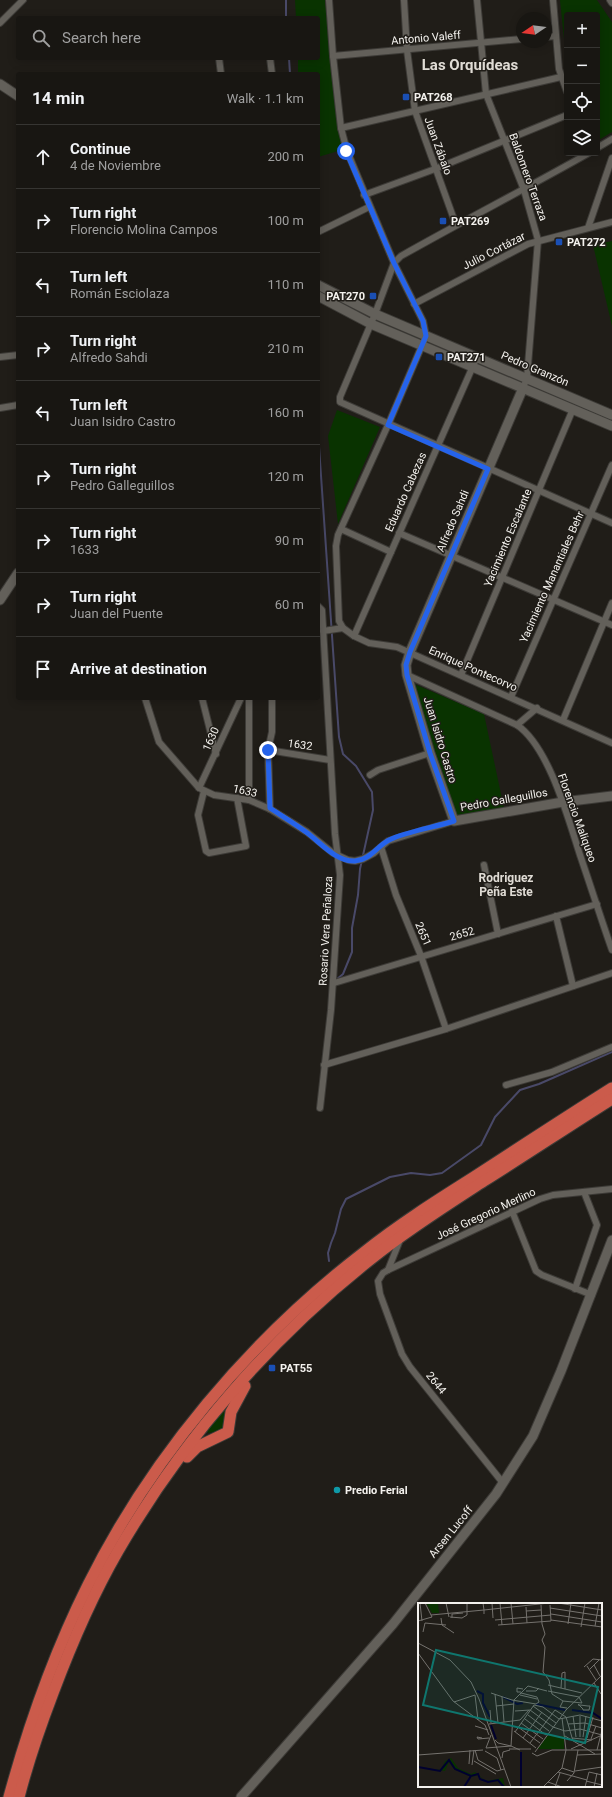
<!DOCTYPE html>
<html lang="en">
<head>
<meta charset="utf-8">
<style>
  body { margin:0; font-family:Roboto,sans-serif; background:#211f1b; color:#f1f3f6 }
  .controls { position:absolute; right:12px; top:12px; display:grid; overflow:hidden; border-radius:4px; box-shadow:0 2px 10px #0003 }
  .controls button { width:36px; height:36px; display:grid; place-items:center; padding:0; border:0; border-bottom:1px solid #363532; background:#181612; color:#f1f3f6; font:20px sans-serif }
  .compass { position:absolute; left:516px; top:12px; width:36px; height:36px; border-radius:50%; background:#181612; box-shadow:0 2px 10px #0003; rotate:257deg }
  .stop { position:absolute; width:12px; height:12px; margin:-9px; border:3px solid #2563eb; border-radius:50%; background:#fff }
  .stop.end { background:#2563eb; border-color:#fff; box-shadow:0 1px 4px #0008 }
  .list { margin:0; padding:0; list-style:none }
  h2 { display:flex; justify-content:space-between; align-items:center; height:52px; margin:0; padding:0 16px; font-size:17px }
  h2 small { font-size:13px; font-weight:400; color:#9f9f9f }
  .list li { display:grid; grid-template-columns:26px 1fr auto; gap:12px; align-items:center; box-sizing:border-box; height:64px; padding:0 16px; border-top:1px solid #363532 }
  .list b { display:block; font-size:15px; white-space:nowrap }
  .list p { margin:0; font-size:13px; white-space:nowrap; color:#9f9f9f }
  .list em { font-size:13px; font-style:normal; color:#9f9f9f }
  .icon { flex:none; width:22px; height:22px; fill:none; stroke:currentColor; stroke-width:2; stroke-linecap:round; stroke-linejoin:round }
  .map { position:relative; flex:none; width:612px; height:1797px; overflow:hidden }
  .search { position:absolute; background:#181612; box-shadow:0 2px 10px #0003; left:16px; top:16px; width:304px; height:44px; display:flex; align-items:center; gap:10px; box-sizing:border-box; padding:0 14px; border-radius:4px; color:#9f9f9f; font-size:15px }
  .panel { position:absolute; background:#181612; box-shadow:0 2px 10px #0003; left:16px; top:72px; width:304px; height:628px; border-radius:4px }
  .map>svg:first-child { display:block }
</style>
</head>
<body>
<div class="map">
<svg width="612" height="1797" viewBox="0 0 612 1797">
  <rect width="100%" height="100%" fill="#201d18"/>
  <g fill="#093300">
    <path d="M295 0H325L338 127 345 149 318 157V74H298V58H318V18H296Z"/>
    <path d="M560 0H597L612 22V132L597 141V15H567V69Z"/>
    <path d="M612 241V326L593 245Z"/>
    <path d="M337 410 380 427 338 524 328 436Z"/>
    <path d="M412 683 484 714 504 808 457 816Z"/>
    <path d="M226 1407 227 1408 225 1430 208 1433 207 1430Z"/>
  </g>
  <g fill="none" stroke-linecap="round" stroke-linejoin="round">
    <g stroke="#494968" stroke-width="2">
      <path d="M286 0V18"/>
      <path d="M289 58 290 74"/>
      <path d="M318 432 339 737 343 754 356 766 372 792 373 810 360 869 358 895 352 928V952L343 974 336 980"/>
      <path d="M329 1261 328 1253 331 1243 335 1233 341 1209 346 1199 390 1177 411 1173 430 1175 442 1173 481 1145 495 1117 520 1090 539 1084 612 1052"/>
    </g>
    <g stroke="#3d3b37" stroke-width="8">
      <g id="street">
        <path d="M329 0 333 56 341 128 347 151 394 263 423 321 426 336 388 425 338 535 336 546 339 621 343 628"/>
        <path d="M404 0 407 50 415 111 456 225"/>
        <path d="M477 0 486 94 524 190 538 240 527 378 523 388"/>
        <path d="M553 0 559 69 567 92"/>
        <path d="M610 0 612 3"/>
        <path d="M0 23 23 0"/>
        <path d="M546 37 556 36"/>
        <path d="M333 56 522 39"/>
        <path d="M219 58 221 74"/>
        <path d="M270 58 272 74"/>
        <path d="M341 128 561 77"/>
        <path d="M597 148 612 139"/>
        <path d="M589 153C527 188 463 221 401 256L394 263 375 314 340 397V402L612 523"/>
        <path d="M364 195 435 169 567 115"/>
        <path d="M588 228 612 158"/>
        <path d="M318 232 369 207"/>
        <path d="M414 304 528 244 612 222"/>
        <path d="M0 357 18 355"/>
        <path d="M0 408 18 405"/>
        <path d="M341 529 391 552"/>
        <path d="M399 533 612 625"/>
        <path d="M318 606 322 610 335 834 340 875 331 1010 320 1108"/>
        <path d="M323 631 343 628 354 636 369 643 397 647 612 743"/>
        <path d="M354 636 477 357"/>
        <path d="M407 675 517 725C549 747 568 818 580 855 591 887 601 919 612 950"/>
        <path d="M461 675 573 409"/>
        <path d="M511 697 612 465"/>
        <path d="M145 698 159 742 199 788 214 795 249 800 270 809 307 832 333 853 348 860 355 861 363 859 374 853 388 841 454 821"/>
        <path d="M202 698 216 754"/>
        <path d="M563 720 612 603"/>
        <path d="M517 725 537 708"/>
        <path d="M268 750 330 760"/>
        <path d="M370 775 378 770 430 753"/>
        <path d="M199 788 241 698"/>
        <path d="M204 791 198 815 206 851 209 853 246 846 237 798"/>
        <path d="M249 800V698"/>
        <path d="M270 809 268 750 272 732V698"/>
        <path d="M381 847 396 895 421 956 446 1029"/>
        <path d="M484 865 498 934"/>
        <path d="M556 916 573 986"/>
        <path d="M334 983 597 904"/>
        <path d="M324 1065 446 1029 612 973"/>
        <path d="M506 1085 552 1072 612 1047"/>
        <path d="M512 1211 536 1271 542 1275 592 1295"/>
        <path d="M388 1270 400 1240"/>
        <path d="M575 1289 597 1225 584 1192"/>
        <path d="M503 1483 410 1367 402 1354 380 1294 378 1281 383 1273 388 1270 540 1199 553 1195 612 1189"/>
      </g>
    </g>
    <g stroke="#3d3b37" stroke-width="11">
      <g id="secondary">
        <path d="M0 84 18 96"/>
        <path d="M318 285 375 314 612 415"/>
        <path d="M318 296 371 324 612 426"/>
        <path d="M523 388 410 652 406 665 407 675 430 753 454 821 563 802 612 796"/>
        <path d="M0 600 18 573"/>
        <path d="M241 1797 393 1624 496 1494 533 1436 561 1371 612 1240"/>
      </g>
    </g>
    <g stroke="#3d3b37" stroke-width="13">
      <g id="highway">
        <path d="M187 1457 197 1447 228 1432 231 1412 245 1386"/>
        <path d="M9 1797C29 1724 54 1653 88 1585 151 1458 250 1340 363 1253 398 1225 436 1201 474 1177 520 1147 566 1117 612 1088"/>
        <path d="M19 1797C28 1762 40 1727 53 1693 71 1645 92 1596 118 1551 183 1439 272 1336 375 1256 409 1229 447 1205 484 1181 527 1154 569 1126 612 1099"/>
      </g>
    </g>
    <use href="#street" stroke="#63605a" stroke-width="6"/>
    <use href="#secondary" stroke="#63605a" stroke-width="9"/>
    <use href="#highway" stroke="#cb5b4b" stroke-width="11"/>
  </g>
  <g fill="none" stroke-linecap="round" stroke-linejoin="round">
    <path stroke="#2563eb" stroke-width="5" d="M268 750 270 808C282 816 294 823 306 832 320 842 336 862 355 861 370 860 376 847 389 840 405 832 435 827 454 821L430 753 407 675 406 665 410 652 488 469 388 425 426 336 423 321 394 263 346 151"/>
  </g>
  <g fill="#1a4fb4" stroke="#201d18" stroke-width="1.5">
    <rect x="402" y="93" width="8" height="8" rx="2"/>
    <rect x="439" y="217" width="8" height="8" rx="2"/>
    <rect x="555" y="238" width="8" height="8" rx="2"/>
    <rect x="369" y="292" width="8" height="8" rx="2"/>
    <rect x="435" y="353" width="8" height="8" rx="2"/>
    <rect x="268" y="1364" width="8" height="8" rx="2"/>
  </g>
  <circle fill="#0f9aa8" stroke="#201d18" stroke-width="1.5" cx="337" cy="1490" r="4"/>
  <g text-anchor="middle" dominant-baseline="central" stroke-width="3" stroke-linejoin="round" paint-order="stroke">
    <g font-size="11" fill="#f4f2ee" stroke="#201d18">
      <text transform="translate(426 38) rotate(-5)">Antonio Valeff</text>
      <text transform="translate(438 146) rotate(70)">Juan Zábalo</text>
      <text transform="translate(528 177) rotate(70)">Baldomero Terraza</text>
      <text transform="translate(494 251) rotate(-27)">Julio Cortázar</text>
      <text transform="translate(535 369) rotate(23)">Pedro Granzón</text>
      <text transform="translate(406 492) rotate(-66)">Eduardo Cabezas</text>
      <text transform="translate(453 521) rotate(-67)">Alfredo Sahdi</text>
      <text transform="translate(508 538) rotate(-67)">Yacimiento Escalante</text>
      <text transform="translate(552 577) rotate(-66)">Yacimiento Manantiales Behr</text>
      <text transform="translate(473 669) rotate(24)">Enrique Pontecorvo</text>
      <text transform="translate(211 739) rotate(-66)">1630</text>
      <text transform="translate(440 740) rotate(73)">Juan Isidro Castro</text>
      <text transform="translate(300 745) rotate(8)">1632</text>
      <text transform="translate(245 791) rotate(13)">1633</text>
      <text transform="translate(504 800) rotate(-10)">Pedro Galleguillos</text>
      <text transform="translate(577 818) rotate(70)">Florencio Maliqueo</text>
      <text transform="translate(326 931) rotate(-87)">Rosario Vera Peñaloza</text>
      <text transform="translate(423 934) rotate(67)">2651</text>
      <text transform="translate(462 934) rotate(-16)">2652</text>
      <text transform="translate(486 1214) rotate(-25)">José Gregorio Merlino</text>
      <text transform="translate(436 1383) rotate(51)">2644</text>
      <text transform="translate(451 1532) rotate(-51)">Arsen Lucoff</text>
    </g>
    <g font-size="11" font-weight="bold" fill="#f4f2ee" stroke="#201d18" text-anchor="start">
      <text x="414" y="97">PAT268</text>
      <text x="451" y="221">PAT269</text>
      <text x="567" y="242">PAT272</text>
      <text x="365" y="296" text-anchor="end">PAT270</text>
      <text x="447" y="357">PAT271</text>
      <text x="280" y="1368">PAT55</text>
      <text x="345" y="1490">Predio Ferial</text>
    </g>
    <g font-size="12" font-weight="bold" fill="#e0dcd5" stroke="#201d18">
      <text x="506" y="878">Rodriguez<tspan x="506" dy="14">Peña Este</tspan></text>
    </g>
    <g font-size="15" font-weight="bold" fill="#e0dcd5" stroke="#201d18">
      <text x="470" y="65">Las Orquídeas</text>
    </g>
  </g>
  <g transform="translate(418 1603)">
    <rect width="184" height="184" fill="#201d18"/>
    <path d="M8 0H20L21 10H14ZM129 133H146V146H120ZM33 155 40 165 53 171 57 169 68 178 85 175 87 184 80 178 69 179 60 172 53 174 36 166 31 159 27 168 5 165 23 167 27 158Z" fill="#093300"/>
    <path fill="none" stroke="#00002f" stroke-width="2" d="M59 88 65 91V100L72 114M85 94 99 101 105 100M118 101 147 107M154 107 175 110 184 116M73 122 78 136M103 149V184M0 164 22 168 31 157 37 166 53 173 60 171 62 176 70 179 80 177 86 184M46 184 53 173"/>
    <path fill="none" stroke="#75726e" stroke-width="1" d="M2 0 4 18M28 0 31 14M65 0 66 7 131 0M74 0 75 15M82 0 84 22M93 0 95 21M140 0 184 7M123 2 124 21 127 31 124 37 127 44 125 69 131 77 134 91 145 98M108 4 109 20M132 5 184 13M108 8 123 7M133 11 184 19M13 12 66 7V11M32 14 44 15 49 12V0M23 15 24 22 36 30M34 15V11L45 10M77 17 133 12M133 17 184 24M0 18 14 14 7 0M150 21 153 0M80 22 133 18 132 2M177 23 181 0M163 24 167 0M5 29 7 20 28 22M0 40 32 57 53 79 61 96 93 184M0 50 35 98 67 122 71 132M176 62 182 73M169 63 178 77M166 64 175 56 184 57M172 66 181 57M176 80 183 91M130 82 164 90M143 85 144 70 147 69V86M108 88H118L121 85M130 88 161 94 164 100 145 98M103 89H99V85L105 86M73 90 94 97 118 101 121 99 119 94 103 90M77 91 80 120M102 92 119 96M84 94 86 119M96 97 110 83 129 88M145 98 142 104 149 105M36 99 57 92 60 117M116 102 125 104 141 116 162 112 184 118M160 102H162L170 103H172L171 107H165V106L160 101M78 103 96 101M115 103 138 120M72 107 73 120M97 108 112 107 135 124 147 128 162 126 184 132M110 112 131 128M155 113 158 134M107 116 128 132M103 120 125 136M71 121 102 117 111 107M150 121 167 120 184 125M57 123 70 127M100 124 122 140M96 128 118 145M97 129 116 102M147 133 177 151M162 134V113M165 134 168 113M64 135 59 134 60 136 71 135M105 135 124 109M154 135 174 137M169 135 175 114M173 136 178 123M77 137 80 140 93 143M112 140 137 107 148 114 155 138M93 143 96 97M68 145 93 143 102 147M68 145 73 132M91 146H113M153 146 182 133M57 147 60 157 79 168 86 166M179 147 184 127M67 148 79 155 83 167M117 149 148 107 184 72M114 150 119 153 134 147H184M0 152 65 147M159 152 184 151M84 155 85 149 92 147M56 158 78 171M51 161 52 147M54 162 56 147M144 165 156 169M157 168 184 164M140 169 169 177M149 178 156 170 160 147M168 178 184 182M130 179 144 184M125 184 144 165 148 147 144 115M137 184 142 170M167 184 171 169 184 172M176 184 179 170"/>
    <path fill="#0f766e" fill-opacity="0.15" stroke="#0f766e" stroke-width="2" d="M18 47 180 84 167 140 5 102Z"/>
    <rect width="184" height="184" fill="none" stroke="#f4f2ee" stroke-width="2"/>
  </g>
</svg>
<div class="controls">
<button>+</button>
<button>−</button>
<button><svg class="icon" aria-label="locate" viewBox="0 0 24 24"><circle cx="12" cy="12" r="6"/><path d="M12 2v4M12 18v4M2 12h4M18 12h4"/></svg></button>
<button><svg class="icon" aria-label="layers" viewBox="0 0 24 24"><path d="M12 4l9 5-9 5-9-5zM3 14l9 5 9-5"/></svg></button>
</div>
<svg class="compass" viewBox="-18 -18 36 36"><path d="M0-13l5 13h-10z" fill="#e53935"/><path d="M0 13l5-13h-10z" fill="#9f9f9f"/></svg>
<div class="stop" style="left:346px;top:151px"></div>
<div class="stop end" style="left:268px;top:750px"></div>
<div class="search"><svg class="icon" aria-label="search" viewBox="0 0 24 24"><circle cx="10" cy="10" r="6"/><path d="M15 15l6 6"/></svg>Search here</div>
<section class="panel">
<h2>14 min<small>Walk · 1.1 km</small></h2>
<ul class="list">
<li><svg class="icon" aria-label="ahead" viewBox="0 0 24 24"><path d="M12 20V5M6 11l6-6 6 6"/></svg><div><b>Continue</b><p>4 de Noviembre</p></div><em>200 m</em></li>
<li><svg class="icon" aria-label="right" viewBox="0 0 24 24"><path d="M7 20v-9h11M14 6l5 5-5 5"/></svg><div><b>Turn right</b><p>Florencio Molina Campos</p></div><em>100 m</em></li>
<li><svg class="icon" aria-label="left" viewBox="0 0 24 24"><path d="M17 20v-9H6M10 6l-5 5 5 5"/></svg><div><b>Turn left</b><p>Román Esciolaza</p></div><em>110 m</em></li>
<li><svg class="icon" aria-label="right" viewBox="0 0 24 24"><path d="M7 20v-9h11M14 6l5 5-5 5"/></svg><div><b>Turn right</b><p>Alfredo Sahdi</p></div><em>210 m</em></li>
<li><svg class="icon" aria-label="left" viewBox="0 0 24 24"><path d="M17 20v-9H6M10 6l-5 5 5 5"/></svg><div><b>Turn left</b><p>Juan Isidro Castro</p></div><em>160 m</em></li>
<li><svg class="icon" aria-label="right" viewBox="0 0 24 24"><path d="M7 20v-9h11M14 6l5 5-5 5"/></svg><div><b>Turn right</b><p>Pedro Galleguillos</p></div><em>120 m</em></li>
<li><svg class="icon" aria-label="right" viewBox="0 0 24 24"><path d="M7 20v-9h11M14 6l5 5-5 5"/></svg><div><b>Turn right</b><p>1633</p></div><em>90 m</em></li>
<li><svg class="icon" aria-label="right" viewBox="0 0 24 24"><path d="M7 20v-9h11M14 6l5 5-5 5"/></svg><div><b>Turn right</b><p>Juan del Puente</p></div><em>60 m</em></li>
<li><svg class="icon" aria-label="arrive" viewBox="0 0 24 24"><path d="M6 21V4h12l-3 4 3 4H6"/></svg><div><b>Arrive at destination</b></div></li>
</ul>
</section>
</div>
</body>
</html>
